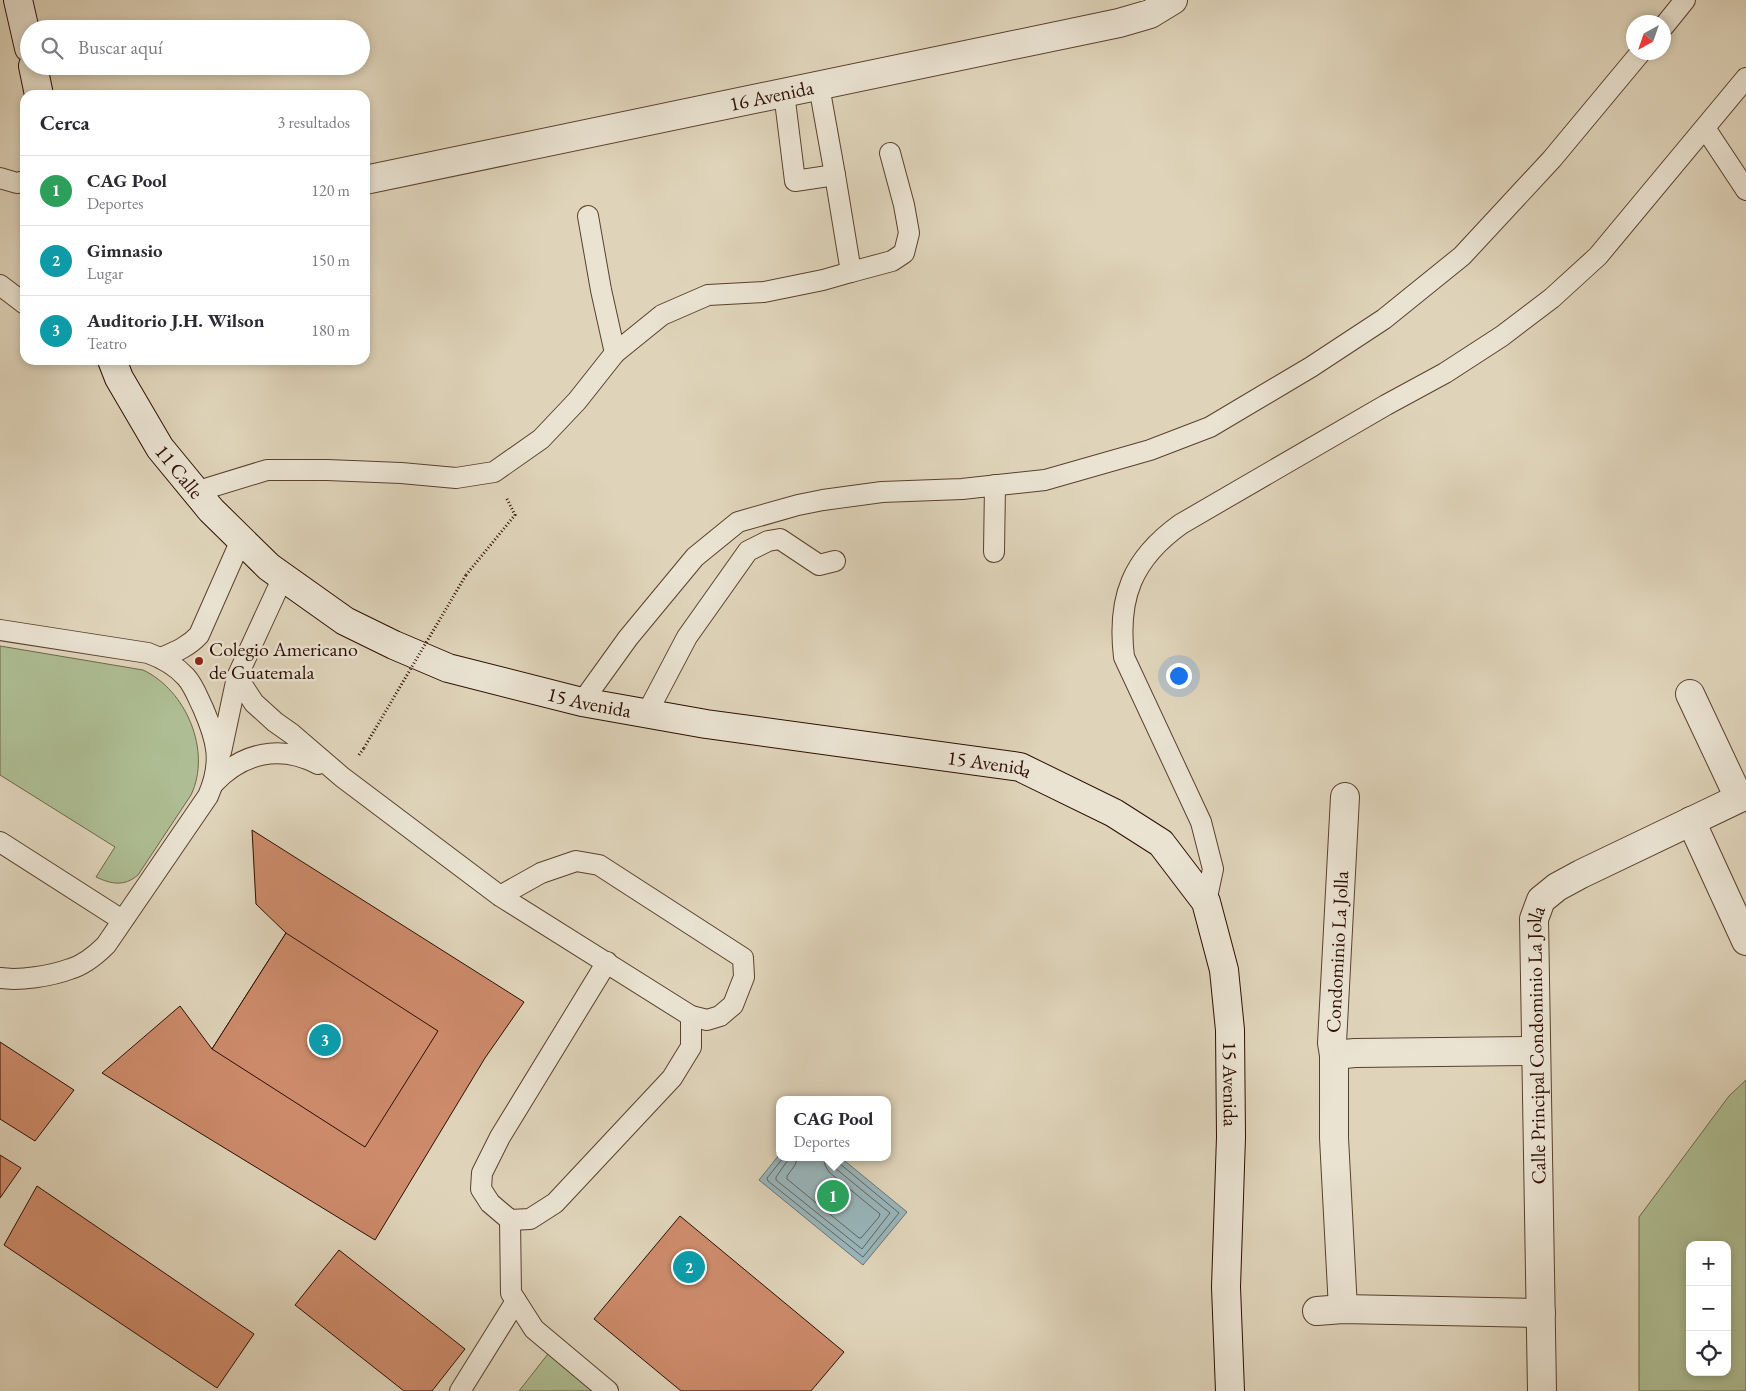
<!DOCTYPE html>
<html lang="es">
<head>
<meta charset="utf-8">
<style>
  body { margin:0; font-family:"EB Garamond",serif; background:#f2f2f3; color:#2b2b33 }
  .controls { position:absolute; right:15px; bottom:15px; display:grid; overflow:hidden; border-radius:10px; box-shadow:0 2px 8px #0003 }
  .controls button { width:45px; height:45px; display:grid; place-items:center; padding:0; border:0; border-bottom:1px solid #e1e1e2; background:#fff; color:#2b2b33; font:25px sans-serif }
  .compass { position:absolute; left:1626px; top:15px; width:45px; height:45px; border-radius:50%; background:#fff; box-shadow:0 2px 8px #0003; rotate:220deg }
  .you { position:absolute; left:1178px; top:675px; width:18px; height:18px; margin:-12px; border:4px solid #fff; border-radius:50%; background:#1a73e8; box-shadow:0 0 0 8px #1a73e833 }
  .badge { display:grid; place-items:center; width:32px; height:32px; border-radius:50%; background:#8f2418; color:#fff; font-size:16px; font-weight:700 }
  .pin { position:absolute; translate:-50% -50%; border:2px solid #fff; box-shadow:0 1px 5px #0006 }
  .popup { position:absolute; left:776px; top:1096px; width:115px; height:65px; box-sizing:border-box; display:grid; place-content:center; border-radius:10px; background:#fff; filter:drop-shadow(0 1px 4px #0005); font-size:16px; white-space:nowrap; color:#7c7c81 }
  .popup b { font-size:19px; color:#2b2b33 }
  .popup::after { content:''; position:absolute; left:50%; top:100%; margin-left:-10px; border:10px solid transparent; border-top-color:#fff }
  .list { margin:0; padding:0; list-style:none }
  h2 { display:flex; justify-content:space-between; align-items:center; height:65px; margin:0; padding:0 20px; font-size:21px }
  h2 small { font-size:16px; font-weight:400; color:#7c7c81 }
  .list li { display:grid; grid-template-columns:32px 1fr auto; gap:15px; align-items:center; box-sizing:border-box; height:70px; padding:0 20px; border-top:1px solid #e1e1e2 }
  .list b { display:block; font-size:19px; white-space:nowrap }
  .list p { margin:0; font-size:16px; white-space:nowrap; color:#7c7c81 }
  .list em { font-size:16px; font-style:normal; color:#7c7c81 }
  .icon { flex:none; width:28px; height:28px; fill:none; stroke:currentColor; stroke-width:2; stroke-linecap:round; stroke-linejoin:round }
  .map { position:relative; flex:none; width:1746px; height:1391px; overflow:hidden }
  .search { position:absolute; background:#fff; box-shadow:0 2px 8px #0003; left:20px; top:20px; width:350px; height:55px; display:flex; align-items:center; gap:12px; box-sizing:border-box; padding:0 18px; border-radius:28px; color:#7c7c81; font-size:19px }
  .panel { position:absolute; background:#fff; box-shadow:0 2px 8px #0003; left:20px; top:90px; width:350px; height:275px; border-radius:15px }
  .map>svg:first-child { display:block }
</style>
</head>
<body>
<div class="map">
<svg width="1746" height="1391" viewBox="0 0 1746 1391">
  <rect width="100%" height="100%" fill="#dfd4ba"/>
  <filter id="stains"><feTurbulence type="fractalNoise" baseFrequency=".004" numOctaves="4"/><feColorMatrix values="0 0 0 0 .2 0 0 0 0 .09 0 0 0 0 .02 0 0 0 .5 -.17"/></filter>
  <radialGradient id="worn" r=".72"><stop offset=".6" stop-color="#630" stop-opacity="0"/><stop offset="1" stop-color="#630" stop-opacity=".3"/></radialGradient>
  <g fill="#aebd93" stroke="#6e664a" fill-rule="evenodd">
    <path d="M0 646 143 670C186 690 212 751 191 795L138 875C124 887 111 884 96 877L115 847 0 775Z"/>
    <path d="M1746 1080V1391H1639V1217L1729 1096ZM1690 1245H1727V1372H1690Z"/>
    <path d="M555 1345 613 1391H519Z"/>
  </g>
  <path fill="#98b5bb" stroke="#6d7270" d="M779 1155V1157H840L907 1212 863 1265 759 1180Z"/>
  <g fill="none" stroke-linecap="round" stroke-linejoin="round">
    <g stroke="#62625e" stroke-width="1">
      <path d="M784 1157 767 1178 768 1181 863 1257 899 1213 839 1163 837 1157"/>
      <path d="M790 1157 776 1177V1180L862 1249 890 1213 835 1168 832 1163 831 1157"/>
      <path d="M798 1157 795 1165 787 1176V1179L859 1238H861L879 1217 880 1214 829 1172 825 1165 824 1157"/>
    </g>
  </g>
  <g fill="#cd8b6b" stroke="#2d0e00">
    <path d="M252 830 524 1002 485 1058 375 1240 102 1073 180 1006 212 1049 286 933 256 904Z"/>
    <path d="M286 933 438 1031 365 1147 212 1049Z"/>
    <path d="M0 1042 74 1090 35 1141 0 1119Z"/>
    <path d="M0 1155 21 1168 0 1198Z"/>
    <path d="M37 1186 254 1334 217 1388 4 1245Z"/>
    <path d="M680 1216 844 1352 811 1391H681L594 1319Z"/>
    <path d="M339 1250 465 1349 432 1391H404L295 1305Z"/>
  </g>
  <g fill="none" stroke-linecap="round" stroke-linejoin="round">
    <g stroke="#5a402e" stroke-width="22">
      <g id="lane">
        <path d="M1664 26 1685 0"/>
        <path d="M819 86 835 175"/>
        <path d="M1705 128 1746 190"/>
        <path d="M0 178 17 183 25 181"/>
        <path d="M588 216 601 290 615 353"/>
        <path d="M851 272 892 261 904 253 909 233 904 205 890 153"/>
        <path d="M0 285 25 304"/>
        <path d="M195 492 267 470H327L401 473 456 478 494 472 541 439 577 401 615 353 662 315 708 295 764 292 823 280 851 272 835 175 795 181 784 93"/>
        <path d="M994 552 995 485"/>
        <path d="M0 630 148 653C162 658 176 666 186 677 194 686 198 698 203 708 217 740 223 762 208 796L106 945C96 955 84 965 70 969 51 976 20 981 0 978"/>
        <path d="M161 658C175 652 188 647 199 635L241 540"/>
        <path d="M237 677 254 703 275 722 292 734 342 777 500 896 691 1016 707 1020 720 1016 733 1005 744 977 743 958 599 865 576 861 541 873 500 896"/>
        <path d="M582 702 628 638 695 557 738 522 798 505 823 500 882 492 962 489 1045 480 1150 450 1210 427 1311 367 1384 319 1462 256 1552 159 1641 52"/>
        <path d="M647 713 687 637 748 551 768 541 780 539 819 565 835 561"/>
        <path d="M221 752 237 677 283 577"/>
        <path d="M214 783C242 753 280 744 318 764"/>
        <path d="M0 842 122 920"/>
        <path d="M1206 902 1213 869 1201 822 1124 657C1117 598 1132 559 1181 524L1386 405 1445 373 1502 336 1552 298 1598 256 1746 78"/>
        <path d="M607 962 500 1137 482 1173 481 1189 490 1203 510 1220 530 1219 555 1203 672 1078 691 1047V1016"/>
        <path d="M510 1220 511 1293 534 1329 608 1391"/>
        <path d="M460 1391 516 1301"/>
      </g>
    </g>
    <g stroke="#5a402e" stroke-width="30">
      <g id="street">
        <path id="s1" d="M365 180 1119 23 1150 14 1173 0"/>
        <path d="M1690 694 1739 798"/>
        <path d="M1345 797 1332 1043 1334 1055 1355 1053 1536 1051"/>
        <path d="M1691 821 1746 941"/>
        <path d="M1334 1055V1138L1343 1309"/>
        <path d="M1317 1311 1343 1309 1541 1313"/>
        <path id="s2" d="M1542 1391 1534 919 1541 900 1557 887 1581 874 1746 795"/>
      </g>
    </g>
    <g stroke="#2d0e00" stroke-width="30">
      <g id="secondary">
        <path d="M18 0 29 48"/>
        <path d="M33 66 39 95"/>
        <path id="s3" d="M112 360 119 378 160 448 211 510 269 567 345 621 394 645 448 668 582 702 706 724 1020 767 1114 813 1161 843 1206 902 1224 970 1230 1030 1231 1137 1226 1287 1230 1391"/>
      </g>
    </g>
    <g stroke="#2d0e00" stroke-width="3" stroke-dasharray="1 2.5" stroke-linecap="butt">
      <path d="M466 575 515 515 506 497"/>
      <path d="M359 755 364 748"/>
    </g>
    <use href="#lane" stroke="#eae3d2" stroke-width="20"/>
    <use href="#street" stroke="#eae3d2" stroke-width="28"/>
    <use href="#secondary" stroke="#eae3d2" stroke-width="28"/>
    <path stroke="#2d0e00" stroke-width="3" stroke-dasharray="1 2.5" stroke-linecap="butt" d="M364 748 466 575"/>
  </g>
  <circle fill="#8f2418" stroke="#eae3d2" stroke-width="2" cx="199" cy="661" r="5"/>
  <g text-anchor="middle" dominant-baseline="central" stroke-width="5" stroke-linejoin="round" paint-order="stroke">
    <g font-size="20" fill="#2d0e00" stroke="#eae3d2">
      <text stroke="none"><textPath href="#s1" startOffset="415">16 Avenida</textPath></text>
      <text stroke="none"><textPath href="#s3" startOffset="131">11 Calle</textPath></text>
      <text stroke="none"><textPath href="#s3" startOffset="614">15 Avenida</textPath></text>
      <text stroke="none"><textPath href="#s3" startOffset="1019">15 Avenida</textPath></text>
      <text transform="translate(1337 952) rotate(-87)">Condominio La Jolla</text>
      <text stroke="none"><textPath href="#s2" startOffset="346">Calle Principal Condominio La Jolla</textPath></text>
      <text stroke="none"><textPath href="#s3" startOffset="1469">15 Avenida</textPath></text>
    </g>
    <g font-size="20" fill="#2d0e00" stroke="#eae3d2" text-anchor="start">
      <text x="209" y="649">Colegio Americano<tspan x="209" dy="23">de Guatemala</tspan></text>
    </g>
  </g>
  <rect width="100%" height="100%" filter="url(#stains)"/>
  <rect width="100%" height="100%" fill="url(#worn)"/>
</svg>
<div class="controls">
<button>+</button>
<button>−</button>
<button><svg class="icon" aria-label="locate" viewBox="0 0 24 24"><circle cx="12" cy="12" r="6"/><path d="M12 2v4M12 18v4M2 12h4M18 12h4"/></svg></button>
</div>
<svg class="compass" viewBox="-18 -18 36 36"><path d="M0-13l5 13h-10z" fill="#e53935"/><path d="M0 13l5-13h-10z" fill="#7c7c81"/></svg>
<div class="you"></div>
<div class="pin badge" style="left:833px;top:1196px;background:#2e9e5b">1</div>
<div class="popup"><b>CAG Pool</b>Deportes</div>
<div class="pin badge" style="left:689px;top:1267px;background:#0f9aa8">2</div>
<div class="pin badge" style="left:325px;top:1040px;background:#0f9aa8">3</div>
<div class="search"><svg class="icon" aria-label="search" viewBox="0 0 24 24"><circle cx="10" cy="10" r="6"/><path d="M15 15l6 6"/></svg>Buscar aquí</div>
<section class="panel">
<h2>Cerca<small>3 resultados</small></h2>
<ul class="list">
<li><span class="badge" style="background:#2e9e5b">1</span><div><b>CAG Pool</b><p>Deportes</p></div><em>120 m</em></li>
<li><span class="badge" style="background:#0f9aa8">2</span><div><b>Gimnasio</b><p>Lugar</p></div><em>150 m</em></li>
<li><span class="badge" style="background:#0f9aa8">3</span><div><b>Auditorio J.H. Wilson</b><p>Teatro</p></div><em>180 m</em></li>
</ul>
</section>
</div>
</body>
</html>
